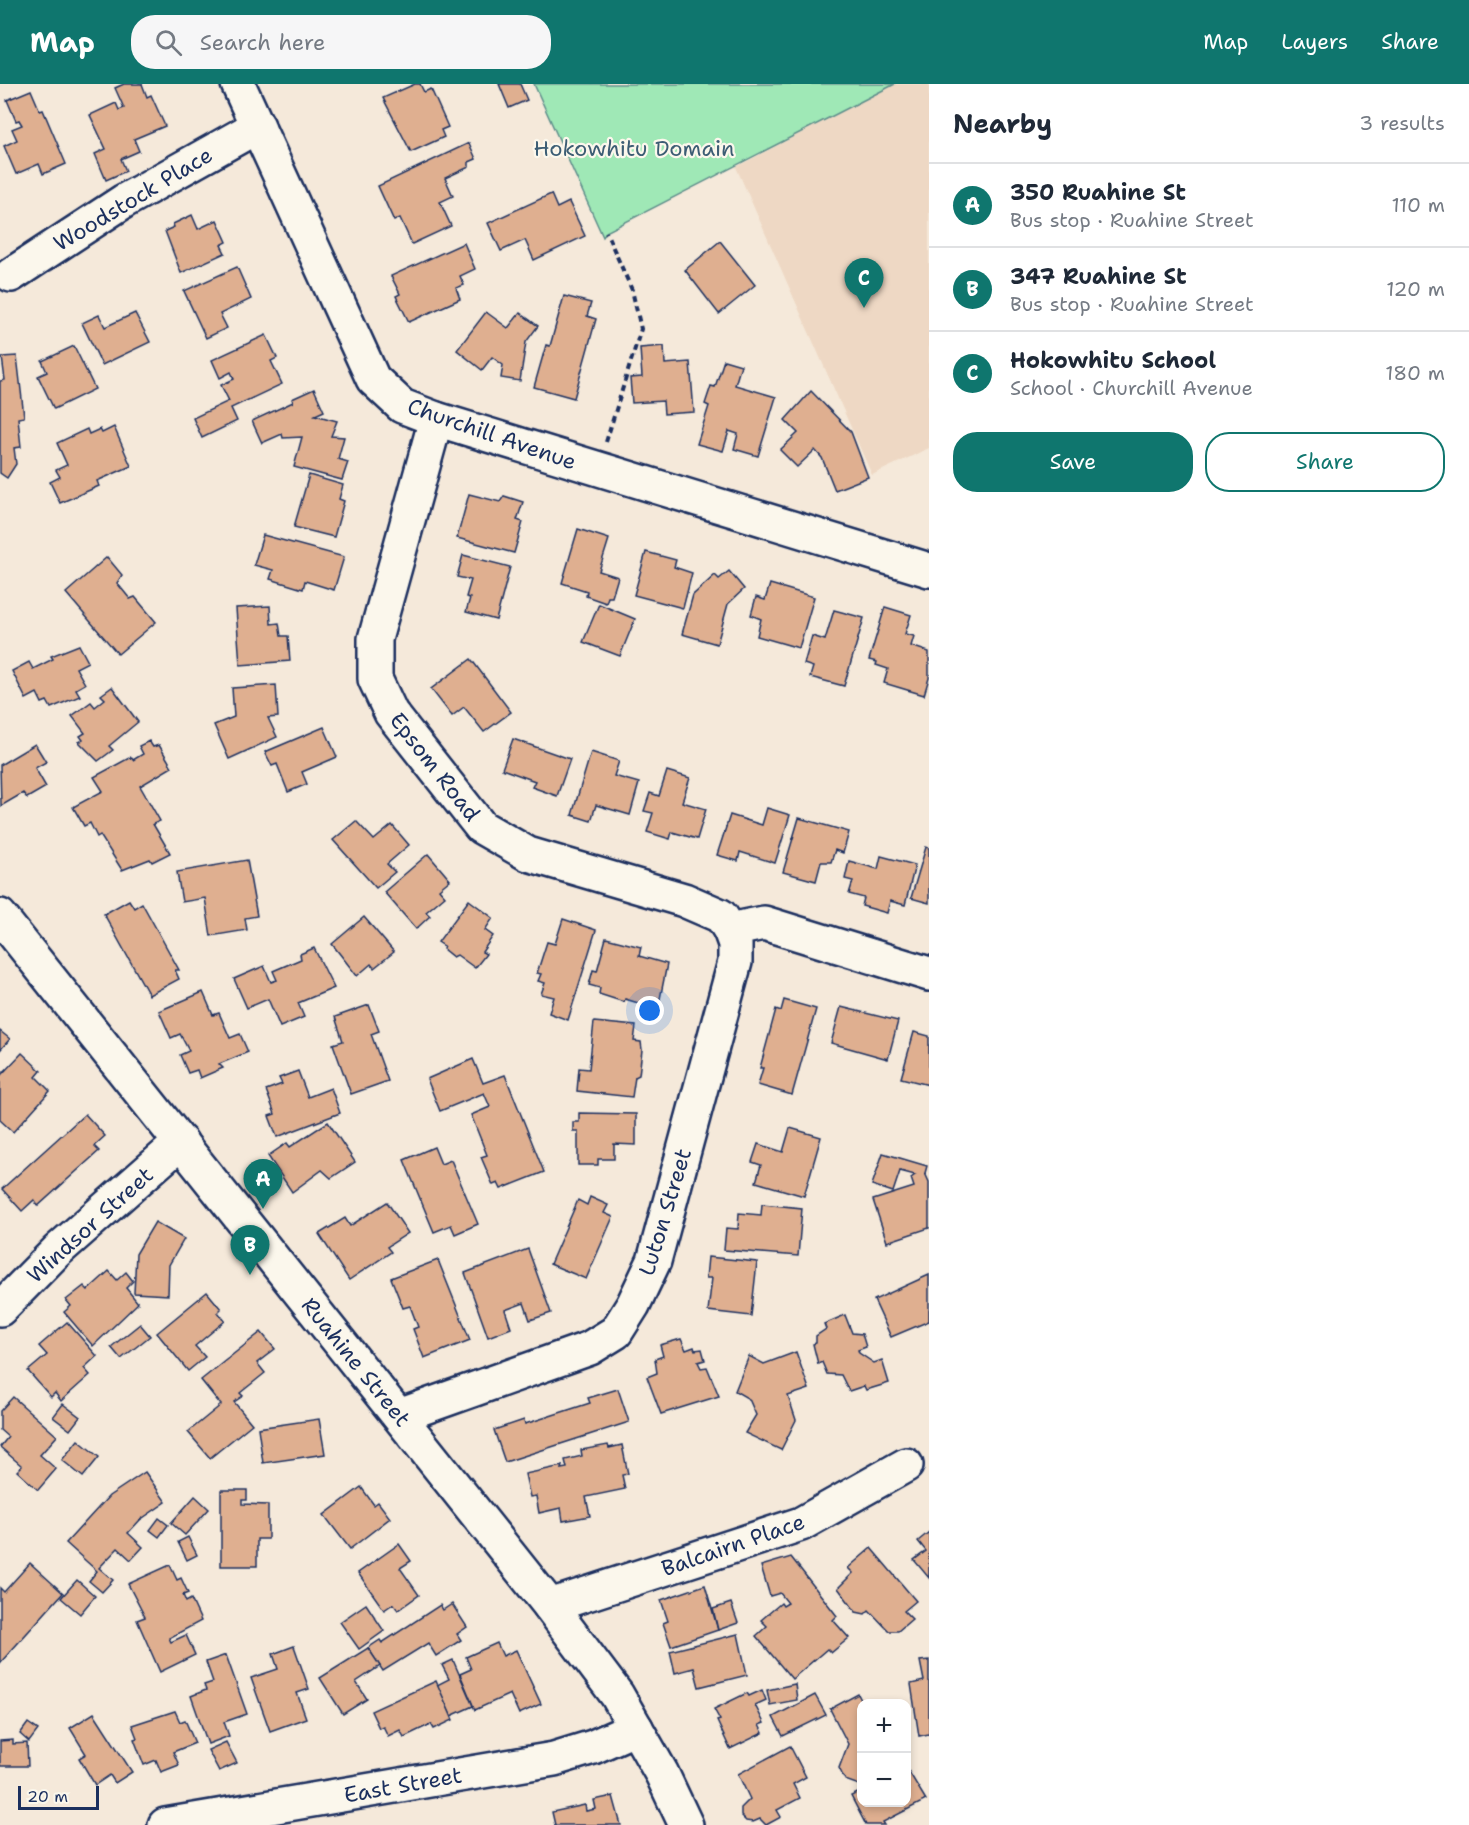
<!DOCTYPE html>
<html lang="en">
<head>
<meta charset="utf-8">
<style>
  body { margin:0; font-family:"Shantell Sans",sans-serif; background:#f6f6f7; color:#1f2937 }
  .controls { position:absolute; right:18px; bottom:18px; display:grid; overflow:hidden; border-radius:12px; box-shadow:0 3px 9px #0003 }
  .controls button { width:54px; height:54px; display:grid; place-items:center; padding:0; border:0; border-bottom:2px solid #e0e1e3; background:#fff; color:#1f2937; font:30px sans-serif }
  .scale { position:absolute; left:18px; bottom:15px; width:81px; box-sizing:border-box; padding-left:6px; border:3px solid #1b2f5e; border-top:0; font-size:16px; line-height:21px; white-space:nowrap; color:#1b2f5e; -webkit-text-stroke:4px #fbf7ec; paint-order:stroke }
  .you { position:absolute; left:650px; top:927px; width:21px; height:21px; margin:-15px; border:4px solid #fff; border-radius:50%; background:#1a73e8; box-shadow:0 0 0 9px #1a73e833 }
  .badge { display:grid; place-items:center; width:39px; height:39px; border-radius:50%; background:#0f766e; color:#fff; font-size:20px; font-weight:700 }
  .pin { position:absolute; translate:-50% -50px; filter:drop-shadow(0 2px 3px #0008) }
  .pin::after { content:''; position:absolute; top:32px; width:21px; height:18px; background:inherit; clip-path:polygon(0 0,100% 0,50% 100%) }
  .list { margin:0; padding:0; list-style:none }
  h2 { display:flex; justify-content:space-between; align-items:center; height:78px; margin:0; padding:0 24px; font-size:26px }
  h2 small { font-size:20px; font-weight:400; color:#747a83 }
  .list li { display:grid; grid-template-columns:39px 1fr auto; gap:18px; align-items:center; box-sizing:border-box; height:84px; padding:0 24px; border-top:2px solid #e0e1e3 }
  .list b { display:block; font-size:22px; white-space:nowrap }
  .list p { margin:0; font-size:20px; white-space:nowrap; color:#747a83 }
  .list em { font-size:20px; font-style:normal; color:#747a83 }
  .actions { display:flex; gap:12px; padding:18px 24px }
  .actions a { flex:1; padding:14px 0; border:2px solid #0f766e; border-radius:24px; text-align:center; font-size:21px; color:#0f766e }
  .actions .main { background:#0f766e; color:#fff }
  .icon { flex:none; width:33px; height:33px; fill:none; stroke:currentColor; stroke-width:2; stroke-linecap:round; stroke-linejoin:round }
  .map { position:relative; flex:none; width:929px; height:1741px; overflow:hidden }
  header { display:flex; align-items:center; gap:36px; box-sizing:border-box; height:84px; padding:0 30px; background:#0f766e; color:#fff }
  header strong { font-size:28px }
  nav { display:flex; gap:33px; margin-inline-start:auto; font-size:21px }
  .search { width:420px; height:54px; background:#f6f6f7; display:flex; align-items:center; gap:15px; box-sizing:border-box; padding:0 21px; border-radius:24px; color:#747a83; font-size:22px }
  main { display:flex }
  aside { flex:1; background:#fff }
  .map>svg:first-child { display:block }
</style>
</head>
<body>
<header>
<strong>Map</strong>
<div class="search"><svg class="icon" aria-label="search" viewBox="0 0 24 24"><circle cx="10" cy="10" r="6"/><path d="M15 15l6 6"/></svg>Search here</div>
<nav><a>Map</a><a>Layers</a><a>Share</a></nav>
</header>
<main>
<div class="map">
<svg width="929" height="1741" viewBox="0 0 929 1741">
  <rect width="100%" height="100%" fill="#f5e9da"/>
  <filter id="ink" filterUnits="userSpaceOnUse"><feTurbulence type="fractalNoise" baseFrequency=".0167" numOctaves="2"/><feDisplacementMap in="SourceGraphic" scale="12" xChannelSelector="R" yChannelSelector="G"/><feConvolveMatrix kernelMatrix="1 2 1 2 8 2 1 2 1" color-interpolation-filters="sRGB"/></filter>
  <g filter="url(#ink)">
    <path fill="#eed8c4" d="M895 0H929V364L872 391 736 83Z"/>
    <path fill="#9fe8b6" stroke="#5d8c8a" stroke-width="1.5" d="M534 0H895L606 148 603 153Z"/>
    <g fill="#dfaf90" stroke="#1b2f5e" stroke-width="1.5">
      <path d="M124 0H142L147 13 151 11 165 42 134 55 139 67 121 75 126 87 106 96 95 70 106 65 90 31 116 19 119 26 124 24 115 4Z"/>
      <path d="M415 0H420L424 8 431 5 448 43 441 46 444 53 411 68 383 14Z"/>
      <path d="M499 0H520L527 16 509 24Z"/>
      <path d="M31 6 40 27 43 26 66 80 43 90 39 80 16 90 4 62 17 56 12 45 22 41 19 36 16 37 7 16Z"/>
      <path d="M469 59 476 75 469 78V83L445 94 453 112 440 118 451 142 412 160 400 134 394 137 378 102Z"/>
      <path d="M551 110 557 124 569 118 585 152 534 176 525 156 501 167 488 139Z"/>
      <path d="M192 131 198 145 217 136 227 158 221 161 225 169 181 189 165 147 174 143 173 140Z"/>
      <path d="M720 157 755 201 719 230 685 186Z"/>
      <path d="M464 159 475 185 460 192 464 201 456 204 460 215 409 238 396 212 400 210 391 192Z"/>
      <path d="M237 183 251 215 220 230 227 244 206 254 184 207Z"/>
      <path d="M564 212 591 219 587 232 596 235 574 314 534 303 546 261 550 262Z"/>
      <path d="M486 228 508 244 520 229 538 242 526 258 520 297 501 294 503 281 492 273 482 286 457 266Z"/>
      <path d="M135 229 150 258 102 281 82 239 99 231 105 243Z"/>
      <path d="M266 251 277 274 271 277 282 300 231 324 237 337 202 354 193 334 229 317 221 301 234 295 231 288 220 294 212 276Z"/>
      <path d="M74 262 95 305 54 325 38 292 47 288 42 277Z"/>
      <path d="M664 262 665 280 690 278 694 328 664 330 663 317 632 319 630 294 642 293 640 264Z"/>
      <path d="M17 272 24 333 18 334 21 363 14 364 16 380 7 394 0 389V297L5 296 2 273Z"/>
      <path d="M724 276 741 281 735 301 776 313 758 372 734 365 738 350 729 347 723 367 697 360 709 322 705 320 711 302 715 303Z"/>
      <path d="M314 305 324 327 315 331 337 337 331 352 344 353 338 375 348 378 342 396 294 383 302 353 283 354 282 350 262 359 252 337 293 318 292 315Z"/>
      <path d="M811 307 851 348 868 393 835 406 822 374 815 366 797 383 780 366 798 349 785 336Z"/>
      <path d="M114 343 131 382 97 397 99 402 60 419 50 398 60 393 56 386 67 381 57 359 87 345 89 350 100 345 102 349Z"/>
      <path d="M309 391 343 401 339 415 344 417 334 453 294 443Z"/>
      <path d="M469 410 500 418 504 412 523 418 517 436 523 438 514 469 457 454Z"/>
      <path d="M578 445 609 455 599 487 618 493 612 513H608L606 519 586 512 587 507 562 499Z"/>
      <path d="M263 451 344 473 334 506 305 497 303 505 270 495 273 486 254 481Z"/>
      <path d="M646 468 676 476 674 483 692 489 683 524 634 511Z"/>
      <path d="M463 471 510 483 496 536 466 528 470 514 466 513 471 496 457 493Z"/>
      <path d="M107 473 122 491 117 499 130 515 135 513 156 538 118 570 66 509Z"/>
      <path d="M729 487 744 505 728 520 717 560 682 550 693 511 715 491 719 495Z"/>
      <path d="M770 500 814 513 799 564 757 552 761 535 751 531 756 513 765 516Z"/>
      <path d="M599 520 635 535 620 572 583 558Z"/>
      <path d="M270 522 271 540 279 539 281 552H288L290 577 240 581 236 524Z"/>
      <path d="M885 523 911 531 905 550 914 552 911 562 929 568V594L924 611 884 599 888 585 876 581 877 578 869 576Z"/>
      <path d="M834 526 864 534 844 602 810 593 813 583 804 580 812 552 825 556Z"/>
      <path d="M79 561 88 578 76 584 85 600 76 605 80 612 51 624 47 617 42 619 37 609 26 615 12 587 29 578 33 585 53 575 51 572Z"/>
      <path d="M471 575 511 628 484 648 464 623 452 632 431 605Z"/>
      <path d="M276 601 278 633 268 634 277 653 229 675 214 641 234 633 232 604Z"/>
      <path d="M112 603 138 638 109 662 113 666 98 677 79 658 83 656 80 652 85 649 72 632 91 618 95 623 105 615 101 611Z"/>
      <path d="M324 643 337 673 302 688 307 700 288 708 277 680 272 682 265 668Z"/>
      <path d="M513 655 570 675 557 712 532 703 535 697 502 685Z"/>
      <path d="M149 657 153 663 159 661 172 683 140 702 160 737 153 740 170 769 152 778 150 775 122 786 100 751 97 753 90 739 84 742 73 723 103 707 94 693 131 673 133 676 143 670 139 662Z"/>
      <path d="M35 660 46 678 35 684 46 703 27 714 23 709 1 722 0 681Z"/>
      <path d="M591 668 619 677 614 692 639 699 630 731 596 721 591 737 572 731Z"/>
      <path d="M667 687 690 694 682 718 706 725 697 755 672 748 670 755 647 748 653 729 644 727 650 709 659 712Z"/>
      <path d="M767 724 790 731 775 779 740 768 738 777 717 771 730 731 762 741Z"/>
      <path d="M799 734 849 748 843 769 835 766 831 778H821L816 797 783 788Z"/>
      <path d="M356 737 374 756 392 741 409 761 387 780 395 788 376 804 333 756Z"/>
      <path d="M926 763 929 764V819L911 814Z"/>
      <path d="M428 770 450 796 439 805 445 812 426 828 430 832 416 845 384 808Z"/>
      <path d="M881 772 915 781 905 821 890 817 887 829 862 822 864 814 849 810 853 797 845 795 849 777 878 785Z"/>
      <path d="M247 776 257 832 245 834 247 846 211 852 205 814 182 818 177 788Z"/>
      <path d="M129 816 134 824 142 819 179 886H175L179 895 149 911 104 830Z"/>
      <path d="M469 816 493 834 485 846 493 852 482 868 486 870 475 884 457 871 453 873 443 865 444 862 438 858Z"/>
      <path d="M364 833 394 868 374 884 371 880 357 892 332 860Z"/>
      <path d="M563 835 596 846 568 936 549 929 554 913 541 910 545 899 538 897 541 890 537 889 547 858 555 860Z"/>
      <path d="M606 854 641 863 639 872 667 880 658 925 625 915 624 918 599 910 600 904 589 901 593 886 597 887Z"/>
      <path d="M314 864 334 904 298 919 304 933 280 943 268 915 247 924 234 895 264 882 271 898 277 896 273 887 301 875 300 870Z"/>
      <path d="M203 908 213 931 219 929 230 954 240 950 248 968 219 980 223 984 200 994 197 986 188 989 180 971 189 967 180 950 171 954 159 927Z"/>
      <path d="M784 916 816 925 792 1011 758 1001 763 984H760L776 925 781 927Z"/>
      <path d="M369 921 379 947 371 950 388 997 351 1010 333 960 343 957 335 933Z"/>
      <path d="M841 923 898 937 888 975 831 959Z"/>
      <path d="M594 938 636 942 634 957 641 958 642 966 639 991 635 993 632 1013 577 1007 579 984 589 985Z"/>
      <path d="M0 947 10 955 0 966Z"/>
      <path d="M914 948 929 952V1001L901 994Z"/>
      <path d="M22 969 41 987 36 993 50 1007 13 1048 0 1036V992Z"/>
      <path d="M473 975 483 999 505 991 544 1088 501 1105 498 1099 493 1101 481 1073 487 1071 471 1031 490 1023 484 1009 440 1027 427 995Z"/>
      <path d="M298 987 308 1013 331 1004 340 1029 277 1053 269 1032 275 1030 266 1006 282 1000 279 994Z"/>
      <path d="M579 1029 636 1030V1061L614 1060V1075H598V1081H578V1047H573V1038H579Z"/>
      <path d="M85 1030 105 1052 94 1062 99 1067 38 1122 34 1116 22 1127 2 1105Z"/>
      <path d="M328 1038 355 1078 331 1094 322 1086 292 1108 268 1072 287 1059 290 1063Z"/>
      <path d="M790 1044 821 1053 804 1112 756 1098 761 1081 752 1078 758 1060 783 1068Z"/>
      <path d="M434 1063 441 1080 451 1076 478 1140 455 1150 451 1141 434 1148 404 1076Z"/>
      <path d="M883 1069 927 1082 925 1089 929 1098V1144L887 1158 873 1116 914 1103 911 1094 915 1091 900 1087 893 1108 872 1101Z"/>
      <path d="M590 1113 608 1121 604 1129 613 1133 586 1195 550 1180 578 1116 587 1121Z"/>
      <path d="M387 1118 408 1149 387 1163 391 1168 349 1196 319 1150 345 1134 350 1142Z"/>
      <path d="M762 1120 802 1124 798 1172 724 1166 726 1144 738 1145 739 1129 761 1131Z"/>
      <path d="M155 1138 184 1155 169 1181 168 1211 134 1209 136 1170Z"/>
      <path d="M528 1165 551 1229 530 1236 524 1219 505 1226 511 1244 488 1253 465 1189Z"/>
      <path d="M708 1173 757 1178 751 1232 708 1227 712 1194H706Z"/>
      <path d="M438 1176 470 1256 424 1274 413 1245 418 1243 410 1222 403 1224 391 1194Z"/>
      <path d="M109 1187 117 1196 126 1188 133 1197 126 1204 138 1219 93 1262 64 1228 71 1222 66 1216 84 1202 88 1206Z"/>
      <path d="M929 1191V1237L891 1253 874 1216Z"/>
      <path d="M207 1208 221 1225 218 1228 225 1237 195 1262 205 1273 188 1287 157 1249Z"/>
      <path d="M845 1231 852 1249 862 1250 866 1263 858 1266 859 1269 874 1279 882 1276 889 1299 866 1306 864 1302 849 1307 841 1291 827 1290 822 1278 818 1280 813 1260 816 1259V1252L826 1245 824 1240Z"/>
      <path d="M67 1238 97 1272 84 1284 90 1291 61 1317 55 1309 51 1313 28 1287 47 1271 39 1262Z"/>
      <path d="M140 1240 150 1252 121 1275 111 1263Z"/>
      <path d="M261 1248 275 1265 257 1279 265 1289 240 1309 243 1312 234 1318 252 1340 210 1374 188 1348 221 1321 201 1296Z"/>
      <path d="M681 1255 686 1266 694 1263 695 1266 702 1265 705 1276 698 1278 701 1284 707 1283 719 1312 661 1330 647 1293 657 1289 655 1275 663 1272 660 1261Z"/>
      <path d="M796 1268 809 1305 788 1312 796 1336 781 1366 745 1349 756 1331 749 1315 735 1307 749 1272 764 1280Z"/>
      <path d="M618 1305 629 1338 505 1378 494 1346 524 1336 525 1340 590 1319 588 1314Z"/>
      <path d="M13 1313 57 1352 40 1371 56 1385 38 1406 17 1387 22 1382 0 1363 8 1353 0 1346V1327Z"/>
      <path d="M63 1320 80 1333 70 1346 53 1333Z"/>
      <path d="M319 1335 325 1370 263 1379 258 1344Z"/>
      <path d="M78 1356 99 1373 83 1393 62 1376Z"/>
      <path d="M608 1361 609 1364 622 1361 628 1390 622 1391 625 1405 586 1413 590 1432 563 1437 561 1424 539 1429 536 1412 530 1413 525 1390 562 1382 561 1385 567 1384 565 1376 582 1372 581 1366Z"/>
      <path d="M145 1388 166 1418 140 1436 128 1449 143 1463 131 1476 118 1464 99 1484 113 1496 102 1508 89 1497 97 1487 66 1459 109 1412Z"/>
      <path d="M361 1403 374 1421 378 1418 390 1434 350 1465 324 1431Z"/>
      <path d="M221 1406H247V1416H242V1420L268 1421V1455H257V1482H221Z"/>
      <path d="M195 1412 209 1425 185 1451 171 1439Z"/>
      <path d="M159 1434 168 1441 159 1453 150 1446Z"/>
      <path d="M929 1448V1494L914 1476 926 1467 918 1457Z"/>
      <path d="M188 1453 197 1471 187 1476 178 1458Z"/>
      <path d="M399 1460 411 1477 400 1484 419 1511 398 1526 393 1520 384 1526 358 1489Z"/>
      <path d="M871 1464 916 1517 904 1527 912 1535 898 1547H889L869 1526 865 1530 856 1528 838 1504 853 1489 848 1484Z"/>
      <path d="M791 1473 837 1532 833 1536 849 1554 831 1569 827 1565 792 1595 756 1552 767 1542 761 1536 781 1519 783 1522 788 1519 780 1509 770 1512 761 1482Z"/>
      <path d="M30 1479 63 1509 0 1579V1504L4 1508Z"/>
      <path d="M170 1481 177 1496 181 1494 188 1509 183 1511 186 1518 191 1515 201 1537 169 1554 171 1558 186 1551 195 1571 160 1588 137 1536 145 1533 128 1500Z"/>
      <path d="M77 1496 95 1512 80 1530 61 1514Z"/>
      <path d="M705 1501 718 1546 671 1562 663 1539 668 1537 661 1516Z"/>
      <path d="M731 1519 738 1539 718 1546 713 1525Z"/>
      <path d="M366 1520 384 1547 359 1565 340 1538Z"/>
      <path d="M452 1520 467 1543 457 1550 461 1556 436 1572 428 1559 383 1587 368 1564 380 1556 382 1559 440 1521 443 1526Z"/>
      <path d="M738 1550 747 1591 699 1603 694 1584 675 1589 670 1567Z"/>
      <path d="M497 1559 503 1572 516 1566 541 1620 519 1630 510 1610 475 1626 460 1590 471 1585 466 1573Z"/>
      <path d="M294 1562 309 1605 297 1609 306 1634 270 1647 251 1594 278 1585 273 1570Z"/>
      <path d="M368 1564 380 1582 356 1598 367 1615 343 1630 320 1594Z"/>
      <path d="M226 1571 247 1630 224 1638 229 1652 208 1660 191 1612 206 1606 204 1601 213 1598 206 1578Z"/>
      <path d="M453 1576 473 1622 451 1632 437 1601 449 1595 442 1581Z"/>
      <path d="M929 1576V1650L919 1652 911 1600 924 1597 920 1577Z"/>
      <path d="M436 1597 453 1636 434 1645 431 1640 404 1653 400 1646 388 1652 383 1642 379 1644 371 1627Z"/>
      <path d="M795 1600 797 1616 770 1621 767 1606Z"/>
      <path d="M762 1606 766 1616 755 1621 764 1639 759 1641 763 1649 730 1665 717 1637 720 1636 714 1625 747 1609 749 1612Z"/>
      <path d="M858 1610 863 1620 862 1700 859 1701 845 1696 839 1684 848 1660 830 1625Z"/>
      <path d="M815 1611 826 1631 783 1652 773 1633Z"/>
      <path d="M175 1627 180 1638 185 1636 195 1659 173 1668 179 1681 161 1688 156 1676 144 1681 134 1655 137 1654 132 1641Z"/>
      <path d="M94 1629 132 1688 115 1699 110 1691 95 1701 79 1674 86 1670 70 1644Z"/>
      <path d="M28 1639 38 1646 29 1658 20 1650Z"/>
      <path d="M13 1656V1660L27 1659 28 1682H0V1657Z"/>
      <path d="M226 1658 237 1679 219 1687 208 1666Z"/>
      <path d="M790 1662 806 1693 793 1700 800 1714 777 1726 781 1733 766 1741 760 1735 753 1738 746 1737 741 1732V1724L750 1715 738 1690Z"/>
      <path d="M906 1683 926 1716 883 1738 885 1741H866L851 1712 862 1707V1718H906Z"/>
      <path d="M613 1712 621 1741H555L552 1728 585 1721 586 1727 596 1725 594 1716Z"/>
    </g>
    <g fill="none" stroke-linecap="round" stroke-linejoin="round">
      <g stroke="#1b2f5e" stroke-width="38">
        <g id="minor">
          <path d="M238 0 373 295 402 322 436 335 929 486"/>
          <path d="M11 191 124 117 258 42"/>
          <path d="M436 335 375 555V595L391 629 481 743 528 770 684 816 721 832 730 846 764 839 929 890"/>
          <path d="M0 832 550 1522 617 1611 662 1690 686 1741"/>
          <path d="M0 1225 57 1167 181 1058"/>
          <path d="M399 1332 590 1264 616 1248 633 1221 654 1177 735 878V860L730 846"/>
          <path d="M550 1522 801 1440 906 1381"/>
          <path d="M165 1741 554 1675 593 1663 636 1644"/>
        </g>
      </g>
      <path stroke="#1b2f5e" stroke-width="4" stroke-dasharray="6 4.5" stroke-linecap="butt" d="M606 358 641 245 632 206 606 148"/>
      <use href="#minor" stroke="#fbf7ec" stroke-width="33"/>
    </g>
  </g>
  <g text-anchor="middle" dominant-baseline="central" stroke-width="4.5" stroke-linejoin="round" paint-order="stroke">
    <g font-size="22" fill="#3c5d74" stroke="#fbf7ec">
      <text x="634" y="64">Hokowhitu Domain</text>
    </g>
    <g font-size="22" fill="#1b2f5e" stroke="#fbf7ec">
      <text transform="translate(133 115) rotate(-31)">Woodstock Place</text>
      <text transform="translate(492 350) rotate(19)">Churchill Avenue</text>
      <text transform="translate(435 683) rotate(52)">Epsom Road</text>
      <text transform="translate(665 1128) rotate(-73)">Luton Street</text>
      <text transform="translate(90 1141) rotate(-42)">Windsor Street</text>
      <text transform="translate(356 1278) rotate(51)">Ruahine Street</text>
      <text transform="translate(733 1461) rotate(-19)">Balcairn Place</text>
      <text transform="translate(403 1701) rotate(-10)">East Street</text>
    </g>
  </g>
</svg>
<div class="controls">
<button>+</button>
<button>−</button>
</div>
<div class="scale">20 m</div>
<div class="you"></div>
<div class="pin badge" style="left:263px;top:1125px">A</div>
<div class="pin badge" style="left:250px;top:1191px">B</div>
<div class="pin badge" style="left:864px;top:224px">C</div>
</div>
<aside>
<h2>Nearby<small>3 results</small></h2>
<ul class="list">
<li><span class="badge">A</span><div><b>350 Ruahine St</b><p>Bus stop · Ruahine Street</p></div><em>110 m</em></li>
<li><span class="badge">B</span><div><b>347 Ruahine St</b><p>Bus stop · Ruahine Street</p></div><em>120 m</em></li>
<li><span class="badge">C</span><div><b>Hokowhitu School</b><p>School · Churchill Avenue</p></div><em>180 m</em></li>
</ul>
<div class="actions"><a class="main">Save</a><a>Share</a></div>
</aside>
</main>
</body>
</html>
